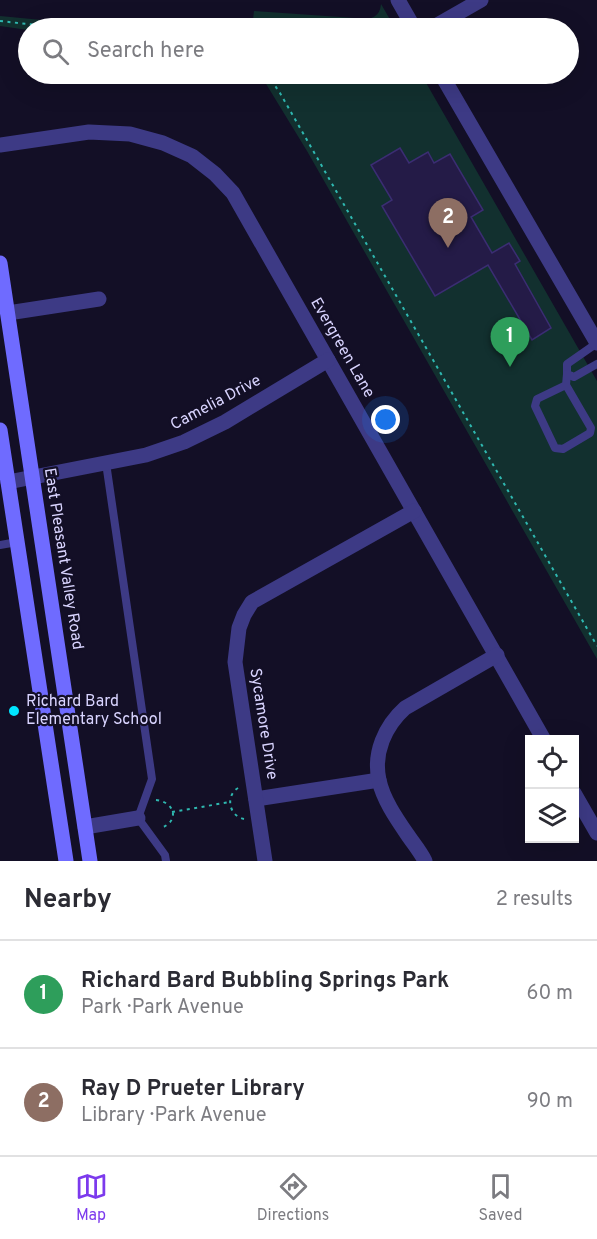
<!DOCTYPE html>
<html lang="en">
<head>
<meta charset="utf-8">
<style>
  body { margin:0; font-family:Overpass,sans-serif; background:#f2f2f3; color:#2b2b33 }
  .controls { position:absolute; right:18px; bottom:18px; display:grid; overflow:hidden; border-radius:0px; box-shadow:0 6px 24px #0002 }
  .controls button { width:54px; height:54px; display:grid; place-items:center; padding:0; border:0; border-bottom:2px solid #e1e1e2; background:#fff; color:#2b2b33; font:30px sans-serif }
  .you { position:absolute; left:386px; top:420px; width:21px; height:21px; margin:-15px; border:4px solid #fff; border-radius:50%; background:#1a73e8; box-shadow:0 0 0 9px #1a73e833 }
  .badge { display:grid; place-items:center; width:39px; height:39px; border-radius:50%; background:#7c3aed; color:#fff; font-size:20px; font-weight:700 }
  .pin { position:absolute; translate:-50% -50px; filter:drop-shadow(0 2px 3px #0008) }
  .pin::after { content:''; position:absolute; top:32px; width:21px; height:18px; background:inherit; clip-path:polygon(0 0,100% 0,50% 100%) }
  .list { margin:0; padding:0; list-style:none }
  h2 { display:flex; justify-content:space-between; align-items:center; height:78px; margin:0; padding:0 24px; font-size:26px }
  h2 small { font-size:20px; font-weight:400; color:#7c7c81 }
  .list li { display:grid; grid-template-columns:39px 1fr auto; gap:18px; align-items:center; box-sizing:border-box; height:108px; padding:0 24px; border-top:2px solid #e1e1e2 }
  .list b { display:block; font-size:22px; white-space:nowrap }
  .list p { margin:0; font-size:20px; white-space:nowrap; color:#7c7c81 }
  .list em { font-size:20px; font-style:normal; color:#7c7c81 }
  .icon { flex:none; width:33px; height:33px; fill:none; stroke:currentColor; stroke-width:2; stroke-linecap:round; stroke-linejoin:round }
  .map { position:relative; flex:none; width:597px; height:861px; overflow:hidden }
  .search { position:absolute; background:#fff; box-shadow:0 6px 24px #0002; left:18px; right:18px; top:18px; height:66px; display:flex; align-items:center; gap:15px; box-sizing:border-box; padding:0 21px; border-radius:33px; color:#7c7c81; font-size:22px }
  .sheet { height:294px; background:#fff }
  nav { display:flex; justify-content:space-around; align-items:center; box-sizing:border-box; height:84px; border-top:2px solid #e1e1e2; background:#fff; font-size:16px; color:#7c7c81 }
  nav a { display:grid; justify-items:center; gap:3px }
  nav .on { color:#7c3aed }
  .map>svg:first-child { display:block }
</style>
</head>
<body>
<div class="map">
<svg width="597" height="861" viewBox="0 0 597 861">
  <rect width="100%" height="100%" fill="#130f26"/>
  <g fill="#12302f">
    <path d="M381 4 395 28H252L254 11 369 19C377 16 380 13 381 4Z"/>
    <path d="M0 16 126 28H28V30L0 26Z"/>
    <path d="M260 74H421L597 381V659L307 151Z"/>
  </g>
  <path fill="#241b47" stroke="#3b2d73" stroke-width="1.5" d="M400 148 409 163 428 152 434 163 450 154 483 210 471 217 492 253 509 243 520 261 515 264 551 328 532 340 488 265 435 296 382 206 392 200 371 165Z"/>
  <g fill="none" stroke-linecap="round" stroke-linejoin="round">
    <g stroke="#2fb8b0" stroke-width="2" stroke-dasharray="3 4.5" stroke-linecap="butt">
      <path d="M0 21 64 28"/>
      <path d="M267 74 280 93 597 646"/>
      <path d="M238 788C225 796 229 816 244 819"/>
      <path d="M156 800C175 802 180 821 161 828"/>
      <path d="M172 812 230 802"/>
    </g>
    <g stroke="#3d3a85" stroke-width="8">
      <path d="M597 343 567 364V374L574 377 597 364"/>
      <path d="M566 385 537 399 535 406 555 448 563 449 590 433 591 428 566 385 567 374"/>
      <path d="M106 463 152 779 138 818 165 855 166 861"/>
      <path d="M0 545 17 542"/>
    </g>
    <g stroke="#3d3a85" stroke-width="15">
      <path d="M398 0 414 28"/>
      <path d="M432 28 481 0"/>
      <path d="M441 74 597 343"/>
      <path d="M0 145 89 132 130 134 163 143 192 156 215 174 233 193 544 740"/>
      <path d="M8 313 99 299"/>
      <path d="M8 482 146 455 184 442 225 422 328 360"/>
      <path d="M574 793 597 833"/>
      <path d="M256 799 379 780"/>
      <path d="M85 827 138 818"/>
      <path d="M265 861 235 662 239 628 244 615 252 602 414 511"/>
      <path d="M425 861C420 851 413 843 407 834 396 818 383 799 379 780 373 753 385 726 405 708L497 655"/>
    </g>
    <g stroke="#6f6bff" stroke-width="15">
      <path d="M0 263 90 861"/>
      <path d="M0 430 66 861"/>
    </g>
  </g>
  <circle fill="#00e5ff" stroke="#130f26" stroke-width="2" cx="14" cy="711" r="6"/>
  <g text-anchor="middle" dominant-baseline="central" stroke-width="4.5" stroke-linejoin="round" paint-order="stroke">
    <g font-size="16" fill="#d9d4ff" stroke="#130f26">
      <text transform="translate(342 348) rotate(60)">Evergreen Lane</text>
      <text transform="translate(216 403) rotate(-28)">Camelia Drive</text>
      <text transform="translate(63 559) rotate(81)">East Pleasant Valley Road</text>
      <text transform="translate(263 724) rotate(81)">Sycamore Drive</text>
    </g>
    <g font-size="16" fill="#d9d4ff" stroke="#130f26" text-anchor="start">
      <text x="26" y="702">Richard Bard<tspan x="26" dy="18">Elementary School</tspan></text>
    </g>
  </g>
</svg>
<div class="controls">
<button><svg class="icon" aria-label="locate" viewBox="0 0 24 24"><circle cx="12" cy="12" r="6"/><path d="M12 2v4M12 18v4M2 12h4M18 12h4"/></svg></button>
<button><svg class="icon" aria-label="layers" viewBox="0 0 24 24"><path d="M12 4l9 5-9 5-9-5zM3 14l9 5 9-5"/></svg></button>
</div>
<div class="you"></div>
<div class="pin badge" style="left:510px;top:367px;background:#2e9e5b">1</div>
<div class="pin badge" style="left:448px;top:248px;background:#8d6e63">2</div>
<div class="search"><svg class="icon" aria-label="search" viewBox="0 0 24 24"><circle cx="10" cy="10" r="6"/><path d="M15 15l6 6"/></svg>Search here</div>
</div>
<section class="sheet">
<h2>Nearby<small>2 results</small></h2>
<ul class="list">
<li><span class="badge" style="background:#2e9e5b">1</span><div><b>Richard Bard Bubbling Springs Park</b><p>Park · Park Avenue</p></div><em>60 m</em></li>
<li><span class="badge" style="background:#8d6e63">2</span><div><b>Ray D Prueter Library</b><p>Library · Park Avenue</p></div><em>90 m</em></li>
</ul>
</section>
<nav>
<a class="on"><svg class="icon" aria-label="map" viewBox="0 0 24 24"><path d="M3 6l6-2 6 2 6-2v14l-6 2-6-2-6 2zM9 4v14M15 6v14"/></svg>Map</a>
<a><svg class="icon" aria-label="directions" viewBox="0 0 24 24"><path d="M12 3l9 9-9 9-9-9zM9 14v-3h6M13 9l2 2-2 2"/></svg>Directions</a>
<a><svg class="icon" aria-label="saved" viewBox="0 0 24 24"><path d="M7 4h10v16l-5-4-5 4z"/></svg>Saved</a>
</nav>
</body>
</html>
